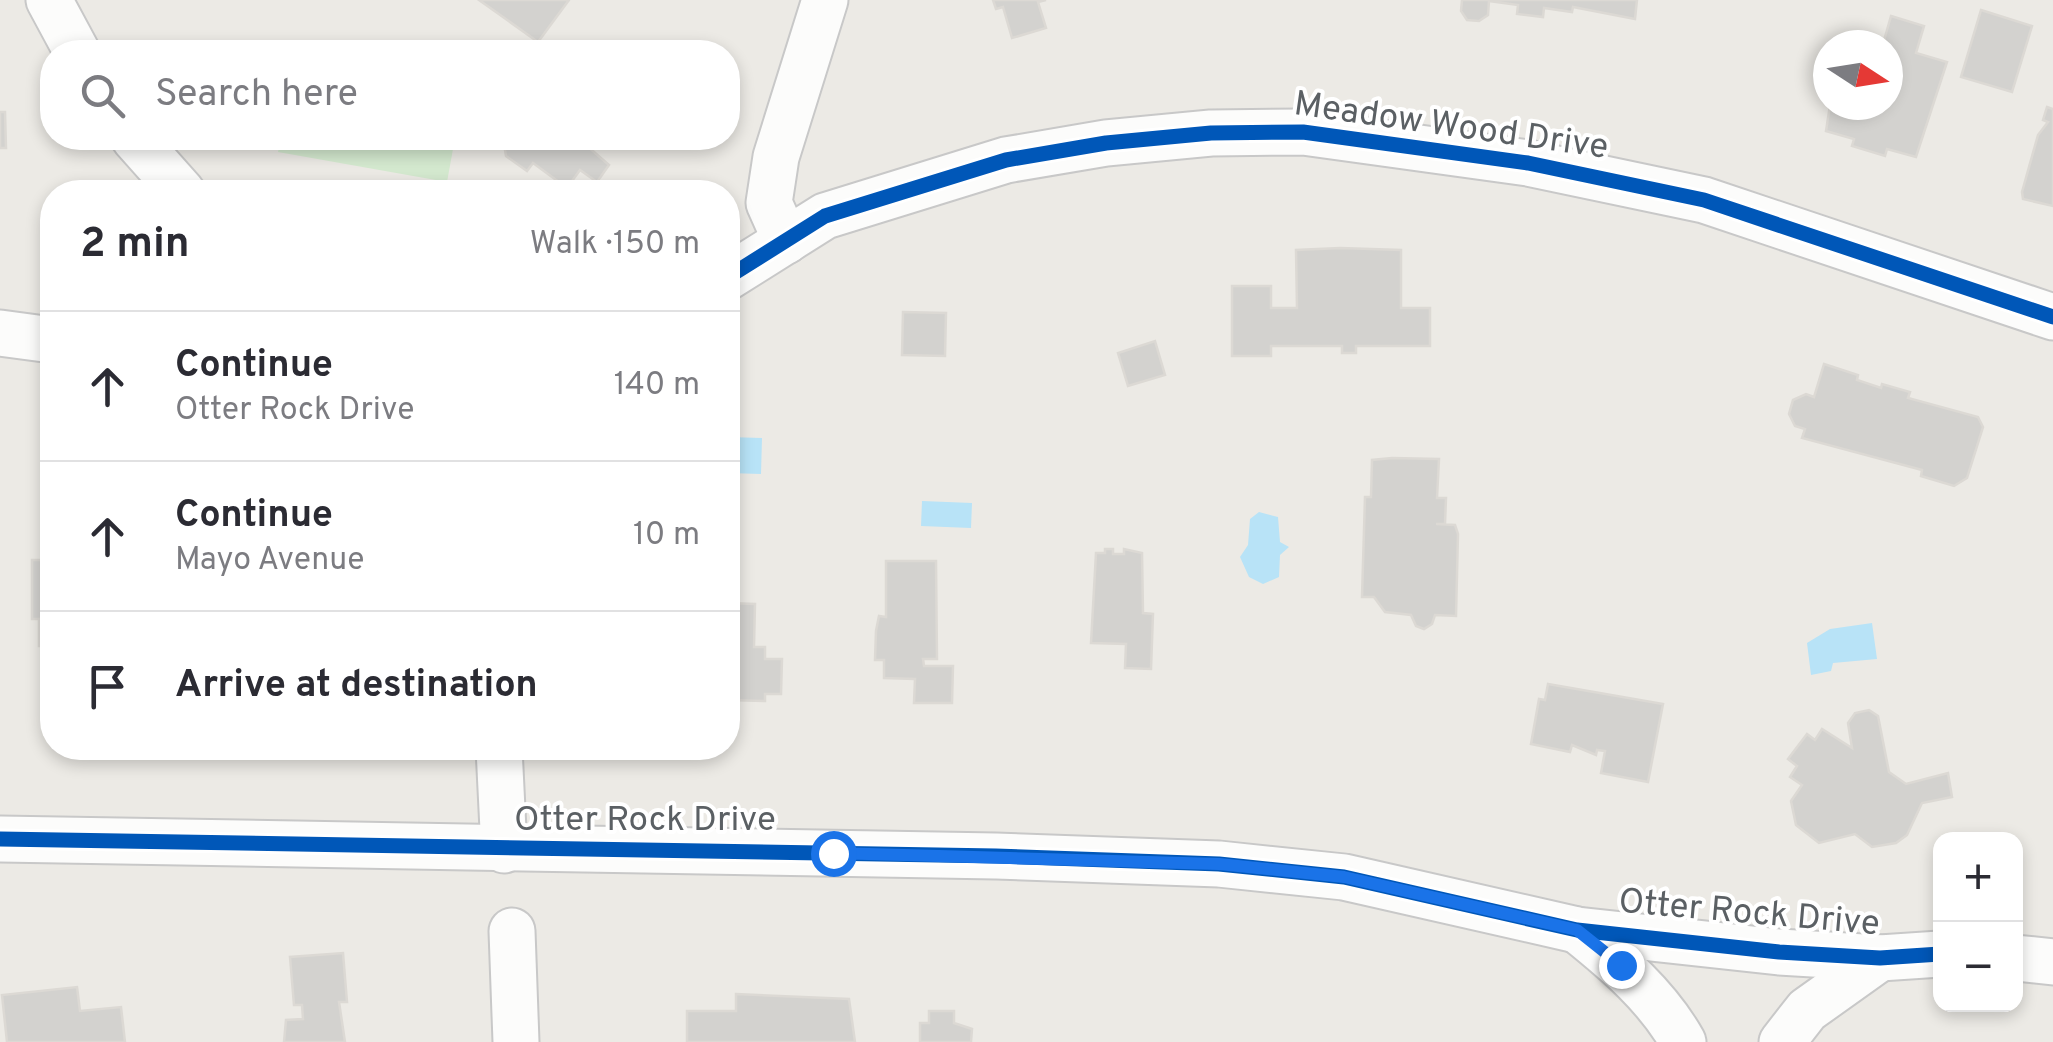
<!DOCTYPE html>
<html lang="en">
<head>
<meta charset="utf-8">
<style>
  body { margin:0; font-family:Overpass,sans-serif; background:#f2f2f3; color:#2b2b33 }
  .controls { position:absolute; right:30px; bottom:30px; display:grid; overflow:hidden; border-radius:20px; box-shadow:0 5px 15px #0003 }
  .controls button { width:90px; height:90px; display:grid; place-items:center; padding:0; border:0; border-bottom:2px solid #e1e1e2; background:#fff; color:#2b2b33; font:50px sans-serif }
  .compass { position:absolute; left:1813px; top:30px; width:90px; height:90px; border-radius:50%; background:#fff; box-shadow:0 5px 15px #0003; rotate:102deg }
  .stop { position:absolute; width:30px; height:30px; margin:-22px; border:8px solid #1a73e8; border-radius:50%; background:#fff }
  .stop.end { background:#1a73e8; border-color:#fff; box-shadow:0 2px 10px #0008 }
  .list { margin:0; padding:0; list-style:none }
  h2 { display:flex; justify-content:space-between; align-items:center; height:130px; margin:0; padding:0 40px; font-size:42px }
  h2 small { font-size:32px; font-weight:400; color:#7c7c81 }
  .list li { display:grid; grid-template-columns:65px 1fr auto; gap:30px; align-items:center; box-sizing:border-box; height:150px; padding:0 40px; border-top:2px solid #e1e1e2 }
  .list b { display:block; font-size:38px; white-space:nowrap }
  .list p { margin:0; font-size:32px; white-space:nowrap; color:#7c7c81 }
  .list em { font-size:32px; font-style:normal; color:#7c7c81 }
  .icon { flex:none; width:55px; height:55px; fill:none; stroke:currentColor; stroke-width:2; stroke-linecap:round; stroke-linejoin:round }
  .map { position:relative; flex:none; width:2053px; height:1042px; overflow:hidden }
  .search { position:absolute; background:#fff; box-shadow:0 5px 15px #0003; left:40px; top:40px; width:700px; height:110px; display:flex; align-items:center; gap:25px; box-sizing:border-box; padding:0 35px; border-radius:40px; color:#7c7c81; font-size:38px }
  .panel { position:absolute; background:#fff; box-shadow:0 5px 15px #0003; left:40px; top:180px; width:700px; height:580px; border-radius:40px }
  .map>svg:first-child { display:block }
</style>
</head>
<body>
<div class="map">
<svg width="2053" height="1042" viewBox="0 0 2053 1042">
  <rect width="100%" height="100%" fill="#eceae5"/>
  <path fill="#d4e9cf" d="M281 138H455L447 182 278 152Z"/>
  <g fill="#b8e3f7">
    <path d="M728 437 762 438 761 474 728 473Z"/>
    <path d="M922 501 972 503 971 528 921 526Z"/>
    <path d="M1259 512 1278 517 1280 542 1289 547 1280 555 1279 577 1263 584 1249 577 1240 557 1248 545 1250 519Z"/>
    <path d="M1872 623 1877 659 1833 663 1831 671 1811 675 1807 643 1830 629Z"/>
  </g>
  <g fill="#d3d2cf" stroke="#dcd9d4" stroke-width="2.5">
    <path d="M479 0H569L538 42Z"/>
    <path d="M993 0H1046L1038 2 1046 28 1012 38 1003 7 996 9Z"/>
    <path d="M1462 0H1637L1635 19 1573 7 1572 12 1544 8 1543 17 1517 14 1518 5 1489 1 1488 15 1479 21 1467 20 1461 11Z"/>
    <path d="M1981 10 2032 26 2012 92 1961 77Z"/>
    <path d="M1891 16 1924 26 1916 53 1947 62 1916 157 1887 149 1885 156 1852 146 1854 139 1826 131 1830 105H1888V45H1847L1850 35 1883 44Z"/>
    <path d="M2047 107 2053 109V206L2023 199 2022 192 2038 135 2048 122 2043 120Z"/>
    <path d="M0 112H5L6 148H0Z"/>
    <path d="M514 138H578L609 165 597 182 580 170 567 188 533 163 527 171 506 156 505 150Z"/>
    <path d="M1340 248 1401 250V308H1430V346H1356V353H1342V346H1271V356H1232V286H1271V308H1297L1296 250Z"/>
    <path d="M903 312 946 313 945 356 902 355Z"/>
    <path d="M1155 341 1165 375 1128 386 1118 353Z"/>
    <path d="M1824 364 1858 375 1857 380 1881 388 1882 384 1910 392 1908 398 1978 417 1983 427 1967 478 1954 486 1921 476 1922 470 1802 438 1805 429 1795 426 1789 414 1793 400 1806 394 1814 397Z"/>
    <path d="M1392 458 1439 459 1437 498H1446L1445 524H1436L1455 525 1458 534 1456 616 1435 615 1432 624 1424 629 1416 626 1411 615 1385 612 1374 597H1362L1365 497H1371L1372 460Z"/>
    <path d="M1105 549H1113V554H1124V549L1142 553 1143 613 1153 614 1151 669 1125 668 1126 644 1091 643 1096 553H1105Z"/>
    <path d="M32 560H52V646H39V619H32Z"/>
    <path d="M886 561H936L937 659H923L924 666H953L952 703H914L915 679 884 678V660H875L876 631 879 616 886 617Z"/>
    <path d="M728 603 755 604 754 647H765V659H782L781 694H765V701L728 700Z"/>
    <path d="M1548 684 1663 704 1648 782 1601 773 1605 751 1597 750 1596 755 1572 745 1570 752 1531 744 1539 699 1545 700Z"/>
    <path d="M1869 710 1878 716 1889 772 1906 784 1948 773 1952 797 1922 803 1907 835 1896 843 1872 847 1855 834 1819 843 1796 825 1791 801 1802 785 1790 777 1797 766 1788 759 1807 734 1815 740 1822 729 1852 748 1848 723 1855 713Z"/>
    <path d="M343 953 347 1002H339L345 1042H284L286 1020 303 1019 302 1005H294L290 957Z"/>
    <path d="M77 987 80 1011 121 1007 125 1042H7L2 995Z"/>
    <path d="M736 994 849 999 855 1042H687V1011H736Z"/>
    <path d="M929 1011H954V1023L972 1029 971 1042H920V1023H929Z"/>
  </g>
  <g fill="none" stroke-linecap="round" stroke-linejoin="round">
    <g stroke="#c8c8c8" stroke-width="49">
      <g id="minor">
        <path d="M49 0 77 52"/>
        <path d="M134 138 182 192"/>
        <path d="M786 241 769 203 776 157 825 0"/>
        <path d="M728 277 825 216 1006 160 1106 143 1211 133 1303 132 1528 163 1704 200 2053 317"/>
        <path d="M0 333 52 340"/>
        <path d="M499 748 504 850"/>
        <path d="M0 839 996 856 1219 864 1344 877 1577 930 1779 952 1880 958 1940 954"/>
        <path d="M1577 930C1618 963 1657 996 1683 1042"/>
        <path d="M512 931 516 1042"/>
        <path d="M2016 958 2053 962"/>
        <path d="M1782 1042 1807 1010 1880 958"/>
      </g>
    </g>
    <use href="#minor" stroke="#fcfcfb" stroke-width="45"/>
    <g stroke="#fff" stroke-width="21">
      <g id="cycleway">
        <path d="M728 277 825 216 1006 160 1106 143 1211 133 1303 132 1528 163 1704 200 2053 317"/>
        <path d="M0 839 996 856 1219 864 1344 877 1577 930 1779 952 1880 958 1940 954"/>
      </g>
    </g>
    <use href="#cycleway" stroke="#0057b8" stroke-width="15"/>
  </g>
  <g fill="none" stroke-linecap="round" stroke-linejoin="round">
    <path stroke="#1a73e8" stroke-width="12" d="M833 853 1219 864 1344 877 1577 930 1621 965"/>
  </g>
  <g text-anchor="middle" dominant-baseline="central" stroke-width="8" stroke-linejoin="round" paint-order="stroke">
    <g font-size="35" fill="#5b6064" stroke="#fff">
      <text transform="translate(1451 127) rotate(8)">Meadow Wood Drive</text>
      <text x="645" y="821">Otter Rock Drive</text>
      <text transform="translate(1749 914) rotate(5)">Otter Rock Drive</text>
    </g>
  </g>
</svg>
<div class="controls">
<button>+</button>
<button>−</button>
</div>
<svg class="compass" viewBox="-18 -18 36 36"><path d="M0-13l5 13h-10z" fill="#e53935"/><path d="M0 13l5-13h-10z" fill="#7c7c81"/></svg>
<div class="stop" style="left:833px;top:853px"></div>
<div class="stop end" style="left:1621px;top:965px"></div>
<div class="search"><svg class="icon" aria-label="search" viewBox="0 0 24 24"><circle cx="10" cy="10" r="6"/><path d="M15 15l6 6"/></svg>Search here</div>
<section class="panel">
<h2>2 min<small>Walk · 150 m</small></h2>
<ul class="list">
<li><svg class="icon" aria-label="ahead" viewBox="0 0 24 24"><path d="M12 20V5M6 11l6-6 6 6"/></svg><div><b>Continue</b><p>Otter Rock Drive</p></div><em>140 m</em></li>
<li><svg class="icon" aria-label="ahead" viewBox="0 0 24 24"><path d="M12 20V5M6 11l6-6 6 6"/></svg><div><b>Continue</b><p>Mayo Avenue</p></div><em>10 m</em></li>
<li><svg class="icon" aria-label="arrive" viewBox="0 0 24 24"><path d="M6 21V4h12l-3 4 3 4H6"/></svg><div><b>Arrive at destination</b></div></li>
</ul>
</section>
</div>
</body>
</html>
